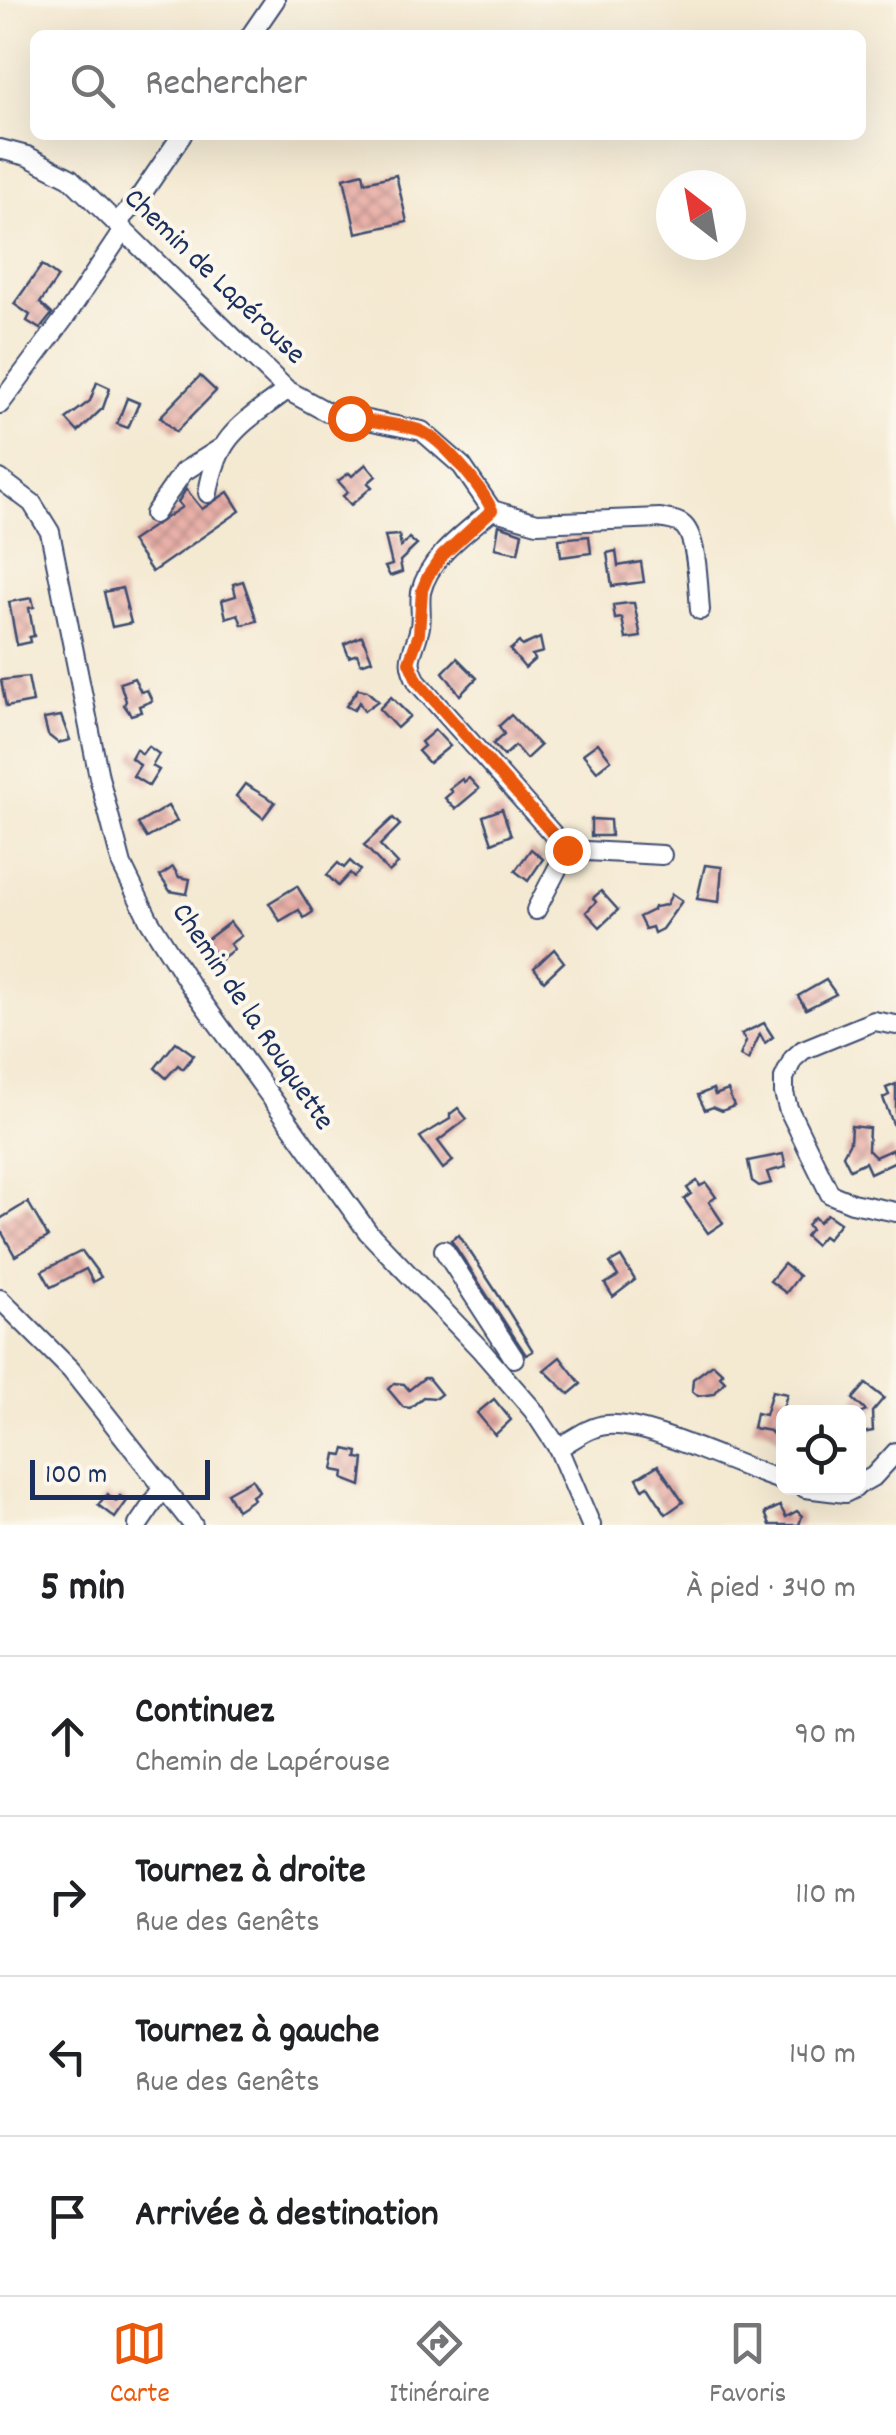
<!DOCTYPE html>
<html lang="fr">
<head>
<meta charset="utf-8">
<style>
  body { margin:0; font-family:Dekko,sans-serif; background:#f2f2f2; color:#202124 }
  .controls { position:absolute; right:30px; bottom:30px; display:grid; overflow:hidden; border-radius:15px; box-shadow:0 10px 40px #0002 }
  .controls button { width:90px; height:90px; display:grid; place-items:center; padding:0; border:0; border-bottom:2px solid #e0e0e0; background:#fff; color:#202124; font:50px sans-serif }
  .compass { position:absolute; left:656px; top:170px; width:90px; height:90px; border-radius:50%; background:#fff; box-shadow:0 10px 40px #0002; rotate:329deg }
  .scale { position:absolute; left:30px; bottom:25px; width:180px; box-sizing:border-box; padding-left:10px; border:5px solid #1b2f5e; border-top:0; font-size:28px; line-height:35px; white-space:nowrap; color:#1b2f5e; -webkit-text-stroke:8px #fbf7ec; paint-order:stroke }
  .stop { position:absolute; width:30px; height:30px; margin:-22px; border:8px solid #ea580c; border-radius:50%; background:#fff }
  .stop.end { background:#ea580c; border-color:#fff; box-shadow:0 2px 10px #0008 }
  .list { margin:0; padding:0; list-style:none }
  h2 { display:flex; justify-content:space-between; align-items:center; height:130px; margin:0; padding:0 40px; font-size:42px }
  h2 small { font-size:32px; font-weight:400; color:#757577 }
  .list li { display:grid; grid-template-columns:65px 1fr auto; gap:30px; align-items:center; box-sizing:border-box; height:160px; padding:0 40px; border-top:2px solid #e0e0e0 }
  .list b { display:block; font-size:38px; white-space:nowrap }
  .list p { margin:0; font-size:32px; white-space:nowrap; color:#757577 }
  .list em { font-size:32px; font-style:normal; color:#757577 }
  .icon { flex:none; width:55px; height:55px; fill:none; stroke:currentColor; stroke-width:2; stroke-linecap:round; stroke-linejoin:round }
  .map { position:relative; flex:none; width:896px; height:1525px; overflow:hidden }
  .search { position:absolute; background:#fff; box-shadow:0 10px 40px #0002; left:30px; right:30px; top:30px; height:110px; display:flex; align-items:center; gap:25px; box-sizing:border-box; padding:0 35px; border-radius:15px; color:#757577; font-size:38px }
  .sheet { height:770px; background:#fff }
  nav { display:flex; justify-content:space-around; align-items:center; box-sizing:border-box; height:140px; border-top:2px solid #e0e0e0; background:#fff; font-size:28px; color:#757577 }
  nav a { display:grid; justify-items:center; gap:5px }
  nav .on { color:#ea580c }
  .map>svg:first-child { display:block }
</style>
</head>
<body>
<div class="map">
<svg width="896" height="1525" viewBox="0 0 896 1525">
  <defs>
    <pattern id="building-cross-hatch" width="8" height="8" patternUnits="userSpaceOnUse" patternTransform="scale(2.5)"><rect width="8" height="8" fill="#e9b0a8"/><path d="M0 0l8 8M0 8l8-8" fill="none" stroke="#bc908c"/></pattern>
  </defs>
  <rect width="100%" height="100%" fill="#fbf7ec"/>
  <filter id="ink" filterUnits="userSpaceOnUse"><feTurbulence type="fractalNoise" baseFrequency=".01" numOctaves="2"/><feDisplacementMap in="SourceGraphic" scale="20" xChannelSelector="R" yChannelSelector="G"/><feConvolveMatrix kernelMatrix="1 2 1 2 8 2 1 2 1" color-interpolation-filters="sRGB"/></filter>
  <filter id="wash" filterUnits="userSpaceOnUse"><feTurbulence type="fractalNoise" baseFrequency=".0048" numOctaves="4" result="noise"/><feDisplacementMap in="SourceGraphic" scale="40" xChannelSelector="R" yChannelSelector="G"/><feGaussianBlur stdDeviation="2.25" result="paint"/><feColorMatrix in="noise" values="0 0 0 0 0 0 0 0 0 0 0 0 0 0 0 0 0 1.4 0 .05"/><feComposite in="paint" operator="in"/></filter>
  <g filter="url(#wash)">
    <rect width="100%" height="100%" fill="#f4e9d1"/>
    <g id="blocks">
      <g fill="url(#building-cross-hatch)">
        <path d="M363 173 365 182 396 175 407 222 356 233 344 178Z"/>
        <path d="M42 265 58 277 40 303 52 314 40 329 27 321 30 315 14 304Z"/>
        <path d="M200 376 216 391 176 432 160 417Z"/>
        <path d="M97 382 110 388 103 408 78 432 66 419 90 401Z"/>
        <path d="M127 398 139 403 128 428 117 424Z"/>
        <path d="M366 464 376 476 368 483 372 487 351 505 343 496 348 492 338 481 349 473 352 476Z"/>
        <path d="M186 489 202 509 228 492 240 511 152 572 131 541 182 507 178 502Z"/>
        <path d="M499 525 522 533 518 553 495 548Z"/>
        <path d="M399 535 401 547 409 538 417 545 400 561 402 572 390 576 385 567 392 565 385 536Z"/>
        <path d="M589 536 591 553 561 557 559 539Z"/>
        <path d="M616 551 618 566 641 562 644 582 612 586 607 553Z"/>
        <path d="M243 581 257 621 242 625 238 614 226 618 222 600 236 596 233 584Z"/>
        <path d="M122 588 131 623 112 627 104 592Z"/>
        <path d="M32 598 34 607 29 608 34 636 29 637 30 642 17 645 9 602Z"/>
        <path d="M629 603H634L641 637 626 639 622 618 615 619 613 605Z"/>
        <path d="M362 636 372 660 361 664 357 654 349 657 344 644Z"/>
        <path d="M540 638 543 652 532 655 535 659 525 668 510 650 519 642 522 646Z"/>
        <path d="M457 658 477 678 460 695 443 672Z"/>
        <path d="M28 677 33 702 6 707 1 680Z"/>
        <path d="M134 678 141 692 147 690 152 701 139 706 141 712 131 715 124 705 126 701 120 683Z"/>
        <path d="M358 689 367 691 378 701 364 711 359 702 354 710 346 706Z"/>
        <path d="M391 697 410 716 397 728 379 709Z"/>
        <path d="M511 715 540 746 526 759 515 746 504 756 493 744 504 734 499 726Z"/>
        <path d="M61 716 70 740 58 743 48 735 44 719Z"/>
        <path d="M435 730 450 746 429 763 418 751 424 746 421 742Z"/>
        <path d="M598 743 611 760 597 771 583 754Z"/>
        <path d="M148 746 159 754 152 766 159 770 149 786 133 776 140 765 131 758 136 749 142 754Z"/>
        <path d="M469 778 479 789 455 809 445 798 452 792 449 789 462 779 464 782Z"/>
        <path d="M245 784 275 802 263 818 236 796Z"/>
        <path d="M168 806 177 821 147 838 138 824Z"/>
        <path d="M502 809 511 835 492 843 483 816Z"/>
        <path d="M393 818 400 825 380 845 398 864 389 872 364 845Z"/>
        <path d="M591 819 610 820 611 836H591Z"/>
        <path d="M531 849 543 859 528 881 515 871Z"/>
        <path d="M350 861 360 870 354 877 350 873 338 886 327 875 338 863 344 868Z"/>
        <path d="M705 865 722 867 719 902 697 899Z"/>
        <path d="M173 867 179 877 190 879 187 894 170 891 160 876Z"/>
        <path d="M297 886 313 912 304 918 299 910 280 921 269 903Z"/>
        <path d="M601 891 618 910 600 927 586 912 596 902 593 898Z"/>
        <path d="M672 894 682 901 662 929 654 933 652 927 645 929 639 917 653 910 654 907 666 905Z"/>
        <path d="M230 922 241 936 230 944 234 949 220 960 205 941Z"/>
        <path d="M554 949 564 962 544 981 534 968Z"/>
        <path d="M826 980 836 994 806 1009 798 996Z"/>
        <path d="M764 1023 773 1037 765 1043 760 1034 748 1060 740 1056 746 1041 741 1034Z"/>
        <path d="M176 1042 194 1055 183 1069 178 1065 166 1078 155 1068Z"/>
        <path d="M896 1084V1129H895L883 1098 889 1095 886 1088Z"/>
        <path d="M713 1089 715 1095 728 1090 734 1106 722 1111 713 1107 705 1110 698 1095Z"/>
        <path d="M458 1108 467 1119 438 1141 453 1161 443 1169 420 1137 450 1119V1114Z"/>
        <path d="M851 1126 869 1128 868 1150 875 1157 893 1149 896 1161 870 1173 865 1162 850 1169 843 1155 850 1142Z"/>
        <path d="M783 1154 786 1167 767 1172 771 1183 759 1186 752 1181 748 1161Z"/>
        <path d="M697 1181 700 1186 706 1183 716 1197 709 1202 723 1223 708 1233 684 1199 691 1194 687 1188Z"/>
        <path d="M28 1202 48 1237 15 1256 0 1229V1219Z"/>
        <path d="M827 1214 840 1223 827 1239 823 1236 815 1245 805 1236 811 1229 807 1225 814 1217 819 1222Z"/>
        <path d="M459 1235 497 1293 533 1351 526 1355 451 1240Z"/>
        <path d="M82 1251 101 1277 93 1282 86 1269 51 1287 42 1271Z"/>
        <path d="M621 1257 635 1280 613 1297 605 1284 618 1276 610 1263Z"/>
        <path d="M784 1264 799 1276 786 1293 770 1281Z"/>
        <path d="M560 1357 581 1384 569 1394 544 1370Z"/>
        <path d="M713 1364 723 1373 720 1376 725 1381 714 1394 698 1396 692 1391 693 1379Z"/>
        <path d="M424 1378H428L441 1394 436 1398 423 1397 410 1408 403 1407 388 1389 394 1383 404 1384 409 1390Z"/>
        <path d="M866 1384 884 1398 872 1412 873 1431 858 1434V1415L866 1411 853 1399Z"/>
        <path d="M772 1391 787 1394 780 1419 784 1422V1445L770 1431 753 1428 756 1413 765 1415Z"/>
        <path d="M494 1399 511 1420 495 1435 477 1413Z"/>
        <path d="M345 1449 358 1452 357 1458 364 1459 361 1486 343 1479 344 1472 333 1470 336 1454 343 1455Z"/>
        <path d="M658 1465 683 1502 666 1514 648 1486 643 1489 637 1478Z"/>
        <path d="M252 1479 259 1491 252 1496 254 1499 237 1510 227 1493Z"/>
        <path d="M107 1494 116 1501 120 1496 127 1501 115 1518 98 1505Z"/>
        <path d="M780 1506 786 1517 797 1511 802 1516 799 1525H770L765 1513Z"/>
      </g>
    </g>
  </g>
  <g filter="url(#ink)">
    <use href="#blocks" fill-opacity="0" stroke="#3c4b6f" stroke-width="2.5"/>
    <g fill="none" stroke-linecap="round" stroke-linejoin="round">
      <g stroke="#3c4b6f" stroke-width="22">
        <g id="minor">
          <path d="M251 35 275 0"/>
          <path d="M0 149 27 156 70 178 287 390 327 412 422 431 462 466 492 510C467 532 429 557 421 592 419 605 423 618 419 631 413 656 404 658 418 683L567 850"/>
          <path d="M0 404 66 316 120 235 121 218 137 201 182 135"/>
          <path d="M0 479 32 503 50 532 99 777 122 865 149 920 190 985 368 1232 481 1350 533 1410 558 1448 591 1525"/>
          <path d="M208 493C218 433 243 424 287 390"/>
          <path d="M492 510 537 523 660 518C668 520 678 520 684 526 698 540 698 590 700 610"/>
          <path d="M154 514 183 472 221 448"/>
          <path d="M536 910 567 850 662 855"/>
          <path d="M896 1025 874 1021 803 1050 793 1059 784 1078V1093L788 1108 830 1194 852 1203 896 1212"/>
          <path d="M444 1250 514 1358"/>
          <path d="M0 1299 71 1370 193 1525"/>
          <path d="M558 1448C573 1440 589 1426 607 1425 646 1421 740 1468 784 1481"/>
          <path d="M858 1485 874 1476 896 1452"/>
          <path d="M805 1488 845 1493 855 1488"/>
          <path d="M138 1525 164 1487"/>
        </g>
      </g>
      <use href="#minor" stroke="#fff" stroke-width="18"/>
    </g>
  </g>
  <g fill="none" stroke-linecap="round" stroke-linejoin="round" filter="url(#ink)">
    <path stroke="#ea580c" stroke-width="12" d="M350 418C372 422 398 423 419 430 443 439 481 487 492 510L442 556 428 576 422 590 419 634 409 662 418 682 567 850"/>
  </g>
  <g text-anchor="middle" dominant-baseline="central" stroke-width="8" stroke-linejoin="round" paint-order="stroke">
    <g font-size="30" fill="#1b2f5e" stroke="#fbf7ec">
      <text transform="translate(213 278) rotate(44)">Chemin de Lapérouse</text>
      <text transform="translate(251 1018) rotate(56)">Chemin de la Rouquette</text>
    </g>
  </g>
</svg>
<div class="controls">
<button><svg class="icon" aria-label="locate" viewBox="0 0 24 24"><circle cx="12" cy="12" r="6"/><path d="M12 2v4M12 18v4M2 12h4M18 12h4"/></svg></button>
</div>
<svg class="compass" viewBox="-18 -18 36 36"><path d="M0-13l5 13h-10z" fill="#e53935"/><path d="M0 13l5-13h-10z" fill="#757577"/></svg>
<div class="scale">100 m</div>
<div class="stop" style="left:350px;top:418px"></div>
<div class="stop end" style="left:567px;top:850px"></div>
<div class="search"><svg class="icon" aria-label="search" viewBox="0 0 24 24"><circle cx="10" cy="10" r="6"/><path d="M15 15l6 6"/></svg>Rechercher</div>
</div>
<section class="sheet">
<h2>5 min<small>À pied · 340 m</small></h2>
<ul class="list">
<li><svg class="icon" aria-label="ahead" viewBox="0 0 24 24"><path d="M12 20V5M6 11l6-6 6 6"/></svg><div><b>Continuez</b><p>Chemin de Lapérouse</p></div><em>90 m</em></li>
<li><svg class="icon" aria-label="right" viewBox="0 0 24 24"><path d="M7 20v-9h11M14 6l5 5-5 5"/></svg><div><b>Tournez à droite</b><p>Rue des Genêts</p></div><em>110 m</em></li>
<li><svg class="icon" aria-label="left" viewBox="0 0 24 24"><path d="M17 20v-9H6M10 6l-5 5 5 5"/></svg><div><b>Tournez à gauche</b><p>Rue des Genêts</p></div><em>140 m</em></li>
<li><svg class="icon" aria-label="arrive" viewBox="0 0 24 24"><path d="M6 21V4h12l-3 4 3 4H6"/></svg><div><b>Arrivée à destination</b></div></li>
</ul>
</section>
<nav>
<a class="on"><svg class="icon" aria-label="map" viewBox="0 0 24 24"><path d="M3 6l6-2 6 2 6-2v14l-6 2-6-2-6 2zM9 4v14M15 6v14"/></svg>Carte</a>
<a><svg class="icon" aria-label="directions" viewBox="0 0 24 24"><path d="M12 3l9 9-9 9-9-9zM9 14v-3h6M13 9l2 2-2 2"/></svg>Itinéraire</a>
<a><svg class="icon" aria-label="saved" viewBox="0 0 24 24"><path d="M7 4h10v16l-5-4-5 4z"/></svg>Favoris</a>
</nav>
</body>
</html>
